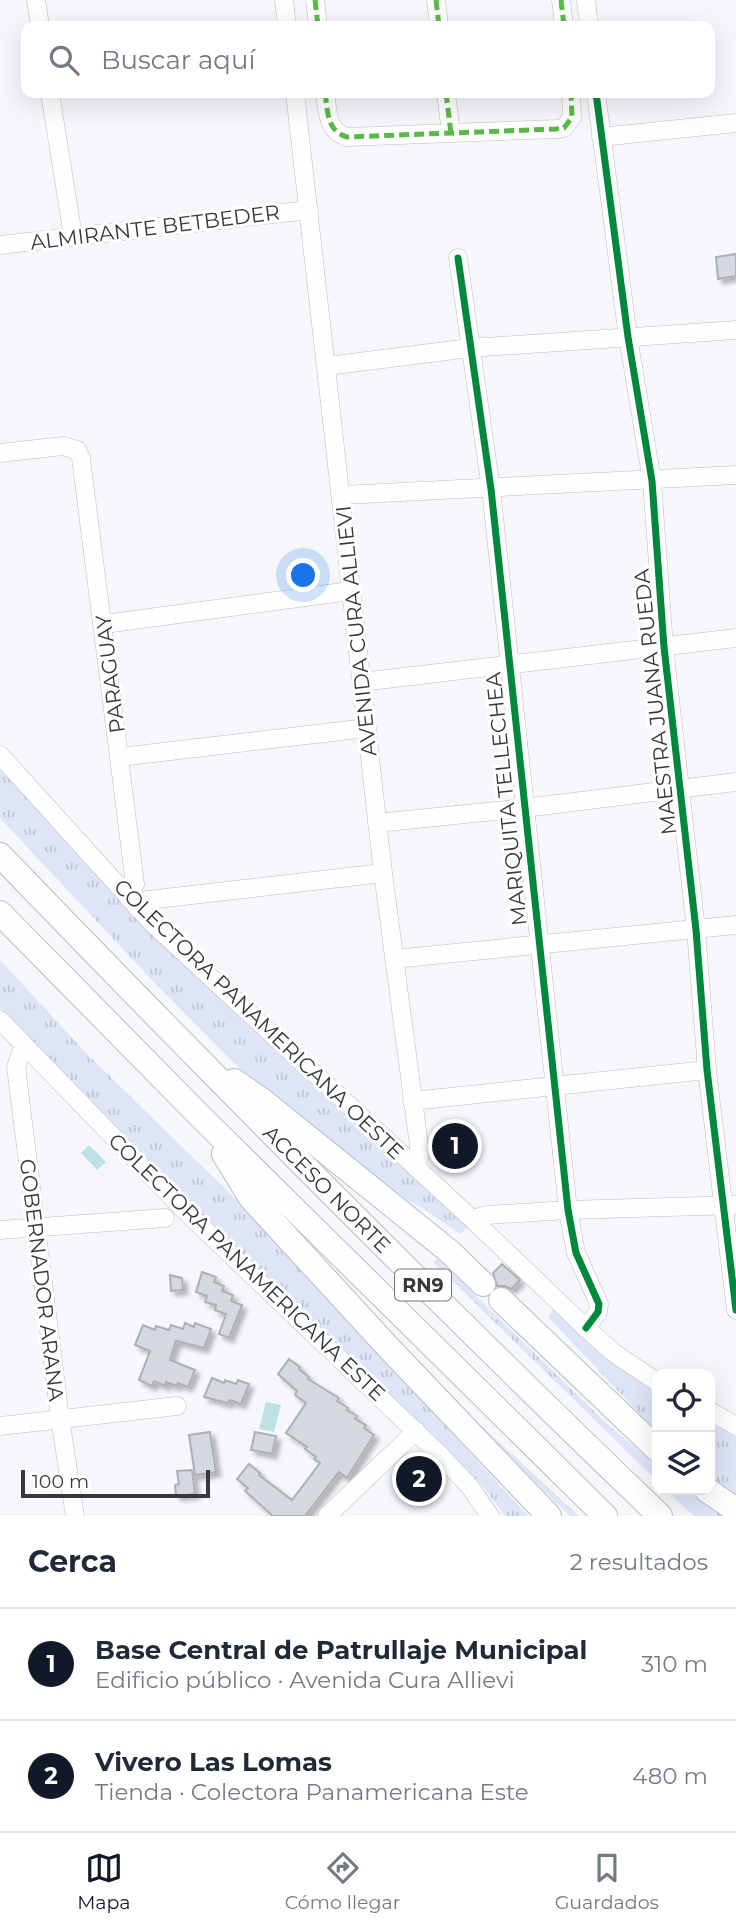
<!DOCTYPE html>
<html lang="es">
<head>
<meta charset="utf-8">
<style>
  body { margin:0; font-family:Montserrat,sans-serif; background:#f2f2f3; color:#1f2937 }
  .controls { position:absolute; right:21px; bottom:21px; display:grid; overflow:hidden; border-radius:14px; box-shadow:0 7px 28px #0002 }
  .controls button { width:63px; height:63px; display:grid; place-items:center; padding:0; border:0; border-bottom:2px solid #e0e1e3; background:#fff; color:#1f2937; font:35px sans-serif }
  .scale { position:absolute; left:21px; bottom:18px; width:189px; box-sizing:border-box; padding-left:7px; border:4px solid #37383a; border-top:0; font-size:19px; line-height:24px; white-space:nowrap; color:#37383a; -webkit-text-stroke:5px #fff; paint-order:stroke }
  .you { position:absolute; left:304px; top:576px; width:24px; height:24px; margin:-18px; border:5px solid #fff; border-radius:50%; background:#1a73e8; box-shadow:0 0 0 10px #1a73e833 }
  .badge { display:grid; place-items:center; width:46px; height:46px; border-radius:50%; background:#111827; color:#fff; font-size:23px; font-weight:700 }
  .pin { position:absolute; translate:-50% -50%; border:4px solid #fff; box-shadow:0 2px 7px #0006 }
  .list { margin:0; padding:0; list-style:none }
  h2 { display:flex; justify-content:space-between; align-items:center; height:91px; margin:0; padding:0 28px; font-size:30px }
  h2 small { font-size:23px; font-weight:400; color:#747a83 }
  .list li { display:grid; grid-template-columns:46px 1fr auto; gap:21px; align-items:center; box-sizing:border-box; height:112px; padding:0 28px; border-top:2px solid #e0e1e3 }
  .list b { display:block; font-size:26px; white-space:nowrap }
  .list p { margin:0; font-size:23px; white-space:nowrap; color:#747a83 }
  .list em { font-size:23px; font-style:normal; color:#747a83 }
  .icon { flex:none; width:38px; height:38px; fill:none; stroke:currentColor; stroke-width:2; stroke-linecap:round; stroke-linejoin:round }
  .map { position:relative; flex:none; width:736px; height:1516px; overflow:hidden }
  .search { position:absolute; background:#fff; box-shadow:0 7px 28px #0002; left:21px; right:21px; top:21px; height:77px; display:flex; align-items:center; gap:18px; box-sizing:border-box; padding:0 24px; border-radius:14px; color:#747a83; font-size:26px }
  .sheet { height:315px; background:#fff }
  nav { display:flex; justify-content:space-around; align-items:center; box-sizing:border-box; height:98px; border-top:2px solid #e0e1e3; background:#fff; font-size:19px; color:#747a83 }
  nav a { display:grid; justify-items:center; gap:4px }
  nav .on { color:#111827 }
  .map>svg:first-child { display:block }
</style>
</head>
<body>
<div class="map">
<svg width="736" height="1516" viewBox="0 0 736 1516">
  <defs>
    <pattern id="grass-tufts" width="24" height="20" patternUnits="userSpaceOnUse" patternTransform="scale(1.75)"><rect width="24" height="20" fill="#dde5f7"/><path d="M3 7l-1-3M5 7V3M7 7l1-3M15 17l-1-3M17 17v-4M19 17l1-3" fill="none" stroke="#bec5d4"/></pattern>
    <filter id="shadow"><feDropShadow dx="4.5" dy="4.5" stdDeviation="2" flood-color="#0004"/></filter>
  </defs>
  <rect width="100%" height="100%" fill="#f5f7fb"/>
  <g fill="url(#grass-tufts)">
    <path d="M0 762 470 1225 460 1234 422 1208 387 1189 283 1112 151 979 0 818Z"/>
    <path d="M0 960 87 1054 250 1213 528 1516H505L482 1485 244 1258 0 1008Z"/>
    <path d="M437 1258 604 1421 657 1466V1481L434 1263Z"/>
    <path d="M555 1308 612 1362 657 1394V1432L548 1317Z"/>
    <path d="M392 1343 579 1516H570Z"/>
    <path d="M710 1423 736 1437V1498L710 1477Z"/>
    <path d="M666 1490H684L726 1516H694Z"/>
  </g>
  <g fill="#bee1e5">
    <path d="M89 1145 106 1162 97 1170 81 1153Z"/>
    <path d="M266 1402 281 1405 274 1432 259 1429Z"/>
  </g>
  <g fill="#d4d8e0" stroke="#aeafb2" stroke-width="2" filter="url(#shadow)">
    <path d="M736 254V276L718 279 716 257Z"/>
    <path d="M502 1264 520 1280 511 1289 505 1286H497L493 1273Z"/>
    <path d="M202 1272 216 1277 214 1282 224 1286 222 1291 233 1295 231 1301 242 1305 229 1338 219 1334 226 1314 215 1310 216 1305 205 1302 207 1296 196 1292Z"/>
    <path d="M170 1275 182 1278 183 1290 171 1291Z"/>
    <path d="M185 1323 194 1327 195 1323 211 1329 204 1348 176 1341 170 1360 195 1370 188 1387 178 1383 177 1386 166 1382 165 1386 154 1381 152 1386 139 1380 150 1351 135 1345 143 1325 155 1330 156 1326 169 1330 171 1325 183 1329Z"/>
    <path d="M289 1359 300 1367 299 1369 309 1377 308 1379 339 1398 337 1401 348 1408 347 1410 357 1416 355 1419 366 1425 364 1428 374 1435 347 1478 339 1472 305 1516H273L245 1491 248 1488 237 1479 249 1464 260 1473 259 1475 292 1500 320 1463 314 1459 316 1457 305 1449 307 1447 286 1433 306 1403 295 1395 297 1391 278 1374Z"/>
    <path d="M212 1378 224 1383 225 1380 236 1384 238 1380 249 1384 241 1404 230 1400 228 1403 204 1397Z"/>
    <path d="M210 1432 216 1472 195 1475 189 1435Z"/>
    <path d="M255 1432 276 1436 272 1454 251 1450Z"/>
    <path d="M192 1470 195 1494 176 1496 175 1485 179 1484 177 1471Z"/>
  </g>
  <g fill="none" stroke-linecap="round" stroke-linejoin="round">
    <g stroke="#bcbdc0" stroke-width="19">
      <g id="minor">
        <path d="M36 0 40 26"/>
        <path d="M284 0 287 26"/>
        <path d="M315 0 318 26"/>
        <path d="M436 0 439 26"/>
        <path d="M561 0 564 26"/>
        <path d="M586 0 589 26"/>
        <path d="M50 93 73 236"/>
        <path d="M295 93 383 873 420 1153 415 1167"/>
        <path d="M325 93C328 110 326 131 347 137L556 129 564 128 572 117 571 93"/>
        <path d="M446 93 451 133"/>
        <path d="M596 93 628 337 652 481 664 647 696 930 707 1070 736 1310"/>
        <path d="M601 137 736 123"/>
        <path d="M0 245 309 210"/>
        <path d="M458 258 491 489 568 1210 576 1253 599 1304 598 1312 586 1328"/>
        <path d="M327 366 470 348 736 330"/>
        <path d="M0 453 63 446 77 450 81 458 135 884 129 899"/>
        <path d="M342 495 736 475"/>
        <path d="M104 624 350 591"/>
        <path d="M361 682 736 638"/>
        <path d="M0 755 153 924 472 1219 586 1328 614 1353 657 1382"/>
        <path d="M120 757 367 728"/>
        <path d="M377 823 524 808 736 782"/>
        <path d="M137 908 148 900 383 873"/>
        <path d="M394 959 736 925"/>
        <path d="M0 1020 187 1213 438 1453 470 1487 490 1516"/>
        <path d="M24 1045 16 1067 60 1418 75 1516"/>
        <path d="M412 1101 707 1070"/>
        <path d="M472 1219 487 1215 568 1210 736 1205"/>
        <path d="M0 1230 165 1218"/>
        <path d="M710 1411 736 1426"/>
        <path d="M0 1426 177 1406"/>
        <path d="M327 1516 416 1431"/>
      </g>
    </g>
    <g stroke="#bcbdc0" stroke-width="26">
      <g id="highway">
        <path d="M0 855C216 1079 435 1300 660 1516"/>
        <path d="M0 913 202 1118 605 1516"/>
        <path d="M234 1081 263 1101 450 1252 483 1284"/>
        <path d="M224 1154 251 1198 387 1346 549 1516"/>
        <path d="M501 1300 657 1449"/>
        <path d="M707 1490 736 1510"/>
      </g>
    </g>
    <use href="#minor" stroke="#fefefe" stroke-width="18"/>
    <use href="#highway" stroke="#fefefe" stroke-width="24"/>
    <g stroke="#58b947" stroke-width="5" stroke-dasharray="10 5" stroke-linecap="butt">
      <path d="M315 0 318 26"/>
      <path d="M436 0 439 26"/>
      <path d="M561 0 564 26"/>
      <path d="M325 93C328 110 326 131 347 137L556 129 564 128 572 117 571 93"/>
      <path d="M446 93 451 133"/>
    </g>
    <g stroke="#fff" stroke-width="11">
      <g id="cycleway">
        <path d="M596 93 628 337 652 481 664 647 696 930 707 1070 736 1310"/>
        <path d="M458 258 491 489 568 1210 576 1253 599 1304 598 1312 586 1328"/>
      </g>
    </g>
    <use href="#cycleway" stroke="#00873e" stroke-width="7"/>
  </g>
  <g text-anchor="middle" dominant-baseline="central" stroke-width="6" stroke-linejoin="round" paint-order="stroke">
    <rect fill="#fff" stroke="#737475" stroke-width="2" x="395" y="1269.5" width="56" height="31" rx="5"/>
    <g font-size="19" font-weight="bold" fill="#37383a">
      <text x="423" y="1285">RN9</text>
    </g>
    <g font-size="21" fill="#37383a" stroke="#fff">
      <text transform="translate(155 227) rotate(-7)">ALMIRANTE BETBEDER</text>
      <text transform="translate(356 631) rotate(-96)">AVENIDA CURA ALLIEVI</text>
      <text transform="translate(110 674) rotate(-97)">PARAGUAY</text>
      <text transform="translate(655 702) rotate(-96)">MAESTRA JUANA RUEDA</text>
      <text transform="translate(506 799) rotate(-96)">MARIQUITA TELLECHEA</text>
      <text transform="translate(259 1019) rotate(44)">COLECTORA PANAMERICANA OESTE</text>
      <text transform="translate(327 1189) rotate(45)">ACCESO NORTE</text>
      <text transform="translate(247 1267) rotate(44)">COLECTORA PANAMERICANA ESTE</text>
      <text transform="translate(42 1280) rotate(83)">GOBERNADOR ARANA</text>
    </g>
  </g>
</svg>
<div class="controls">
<button><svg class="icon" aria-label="locate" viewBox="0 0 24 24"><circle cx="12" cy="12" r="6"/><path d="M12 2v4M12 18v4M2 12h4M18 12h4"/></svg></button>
<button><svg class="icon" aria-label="layers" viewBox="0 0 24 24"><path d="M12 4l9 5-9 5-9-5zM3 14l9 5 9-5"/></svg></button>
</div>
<div class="scale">100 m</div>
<div class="you"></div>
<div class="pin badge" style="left:455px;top:1146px">1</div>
<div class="pin badge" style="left:419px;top:1479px">2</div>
<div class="search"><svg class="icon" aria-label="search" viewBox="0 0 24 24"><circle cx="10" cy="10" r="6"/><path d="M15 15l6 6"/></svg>Buscar aquí</div>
</div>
<section class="sheet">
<h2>Cerca<small>2 resultados</small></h2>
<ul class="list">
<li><span class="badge">1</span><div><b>Base Central de Patrullaje Municipal</b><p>Edificio público · Avenida Cura Allievi</p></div><em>310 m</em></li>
<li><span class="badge">2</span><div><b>Vivero Las Lomas</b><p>Tienda · Colectora Panamericana Este</p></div><em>480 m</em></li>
</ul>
</section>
<nav>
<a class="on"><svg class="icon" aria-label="map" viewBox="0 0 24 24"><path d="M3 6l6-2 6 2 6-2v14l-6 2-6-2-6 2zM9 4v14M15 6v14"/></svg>Mapa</a>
<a><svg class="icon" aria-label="directions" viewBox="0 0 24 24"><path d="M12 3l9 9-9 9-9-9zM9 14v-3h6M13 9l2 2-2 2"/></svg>Cómo llegar</a>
<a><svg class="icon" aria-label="saved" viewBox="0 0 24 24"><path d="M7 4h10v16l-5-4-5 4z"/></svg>Guardados</a>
</nav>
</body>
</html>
